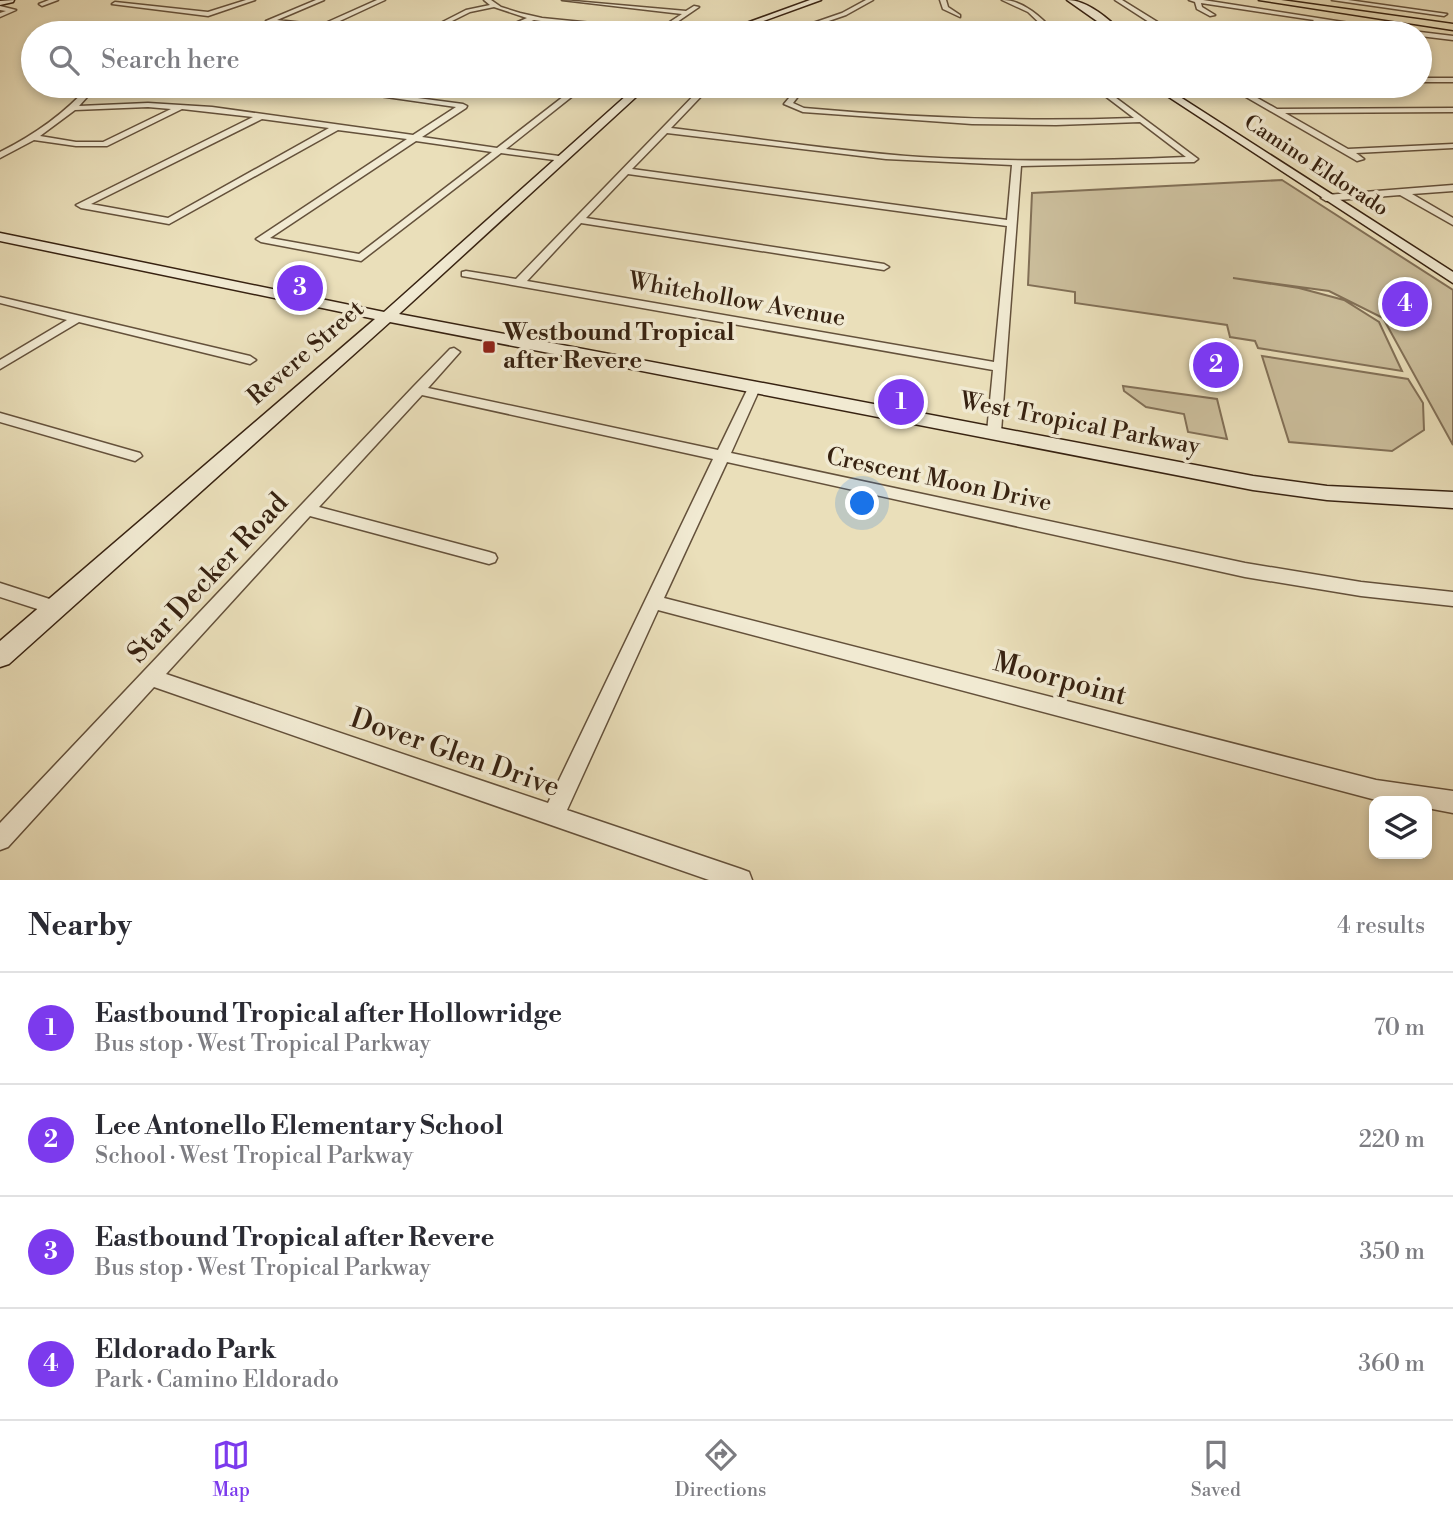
<!DOCTYPE html>
<html lang="en">
<head>
<meta charset="utf-8">
<style>
  body { margin:0; font-family:"Libre Bodoni",serif; background:#f7f7f7; color:#2b2b33 }
  .controls { position:absolute; right:21px; bottom:21px; display:grid; overflow:hidden; border-radius:14px; box-shadow:0 4px 10px #0003 }
  .controls button { width:63px; height:63px; display:grid; place-items:center; padding:0; border:0; border-bottom:2px solid #e1e1e2; background:#fff; color:#2b2b33; font:35px sans-serif }
  .you { position:absolute; left:863px; top:504px; width:24px; height:24px; margin:-18px; border:5px solid #fff; border-radius:50%; background:#1a73e8; box-shadow:0 0 0 10px #1a73e833 }
  .badge { display:grid; place-items:center; width:46px; height:46px; border-radius:50%; background:#7c3aed; color:#fff; font-size:23px; font-weight:700 }
  .pin { position:absolute; translate:-50% -50%; border:4px solid #fff; box-shadow:0 2px 7px #0006 }
  .list { margin:0; padding:0; list-style:none }
  h2 { display:flex; justify-content:space-between; align-items:center; height:91px; margin:0; padding:0 28px; font-size:30px }
  h2 small { font-size:23px; font-weight:400; color:#7c7c81 }
  .list li { display:grid; grid-template-columns:46px 1fr auto; gap:21px; align-items:center; box-sizing:border-box; height:112px; padding:0 28px; border-top:2px solid #e1e1e2 }
  .list b { display:block; font-size:26px; white-space:nowrap }
  .list p { margin:0; font-size:23px; white-space:nowrap; color:#7c7c81 }
  .list em { font-size:23px; font-style:normal; color:#7c7c81 }
  .icon { flex:none; width:38px; height:38px; fill:none; stroke:currentColor; stroke-width:2; stroke-linecap:round; stroke-linejoin:round }
  .map { position:relative; flex:none; width:1453px; height:880px; overflow:hidden }
  .search { position:absolute; background:#fff; box-shadow:0 4px 10px #0003; left:21px; right:21px; top:21px; height:77px; display:flex; align-items:center; gap:18px; box-sizing:border-box; padding:0 24px; border-radius:38px; color:#7c7c81; font-size:26px }
  .sheet { height:539px; background:#fff }
  nav { display:flex; justify-content:space-around; align-items:center; box-sizing:border-box; height:98px; border-top:2px solid #e1e1e2; background:#fff; font-size:19px; color:#7c7c81 }
  nav a { display:grid; justify-items:center; gap:4px }
  nav .on { color:#7c3aed }
  .map>svg:first-child { display:block }
</style>
</head>
<body>
<div class="map">
<svg width="1453" height="880" viewBox="0 0 1453 880">
  <rect width="100%" height="100%" fill="#eadfba"/>
  <filter id="stains"><feTurbulence type="fractalNoise" baseFrequency=".00286" numOctaves="4"/><feColorMatrix values="0 0 0 0 .2 0 0 0 0 .09 0 0 0 0 .02 0 0 0 .5 -.17"/></filter>
  <radialGradient id="worn" r=".72"><stop offset=".6" stop-color="#630" stop-opacity="0"/><stop offset="1" stop-color="#630" stop-opacity=".3"/></radialGradient>
  <g fill="#ccbf9d" stroke="#827057" stroke-width="2">
    <path d="M1282 180 1453 290V445L1383 318 1329 291 1233 278 1299 288 1344 300 1379 322 1402 371 1258 348 1255 341 1230 337 1227 325 1075 303V292L1028 285 1032 193Z"/>
    <path d="M1262 356 1408 379 1423 403 1424 430 1392 451 1289 442Z"/>
    <path d="M1123 386 1217 399 1227 439 1188 432 1184 414 1146 407 1124 391Z"/>
  </g>
  <g fill="none" stroke-linecap="round" stroke-linejoin="round">
    <g stroke="#64513b" stroke-width="3">
      <g id="street">
        <path d="M49 0H58L42 6 39 4Z"/>
        <path d="M246 0H255L208 16 112 4 115 2 208 12Z"/>
        <path d="M316 0H324L277 20 321 25 377 0H385L329 26 374 33H358L266 21Z"/>
        <path d="M484 0H491L501 7 520 13 542 18 622 26 659 29 682 14 562 0 686 11 694 6 699 7 661 33 569 25 534 20 508 30 506 27 527 18 494 7 470 12 428 33H421L466 10 490 5Z"/>
        <path d="M866 0H873L846 15 820 24 905 31 908 33 812 27 792 33H784L842 13Z"/>
        <path d="M940 0H946L948 7 960 15V17L943 9Z"/>
        <path d="M1002 0C1024 0 1042 18 1056 33H1050L1028 12Z"/>
        <path d="M1115 0H1122L1172 31 1315 30 1311 23 1314 20 1201 3 1202 7 1215 15 1210 16 1197 9 1195 2 1189 0H1203L1413 33H1400L1320 21 1317 23 1321 30 1318 33H1166Z"/>
        <path d="M1332 0H1348L1447 14 1444 16Z"/>
        <path d="M0 6 16 10 0 17V13L6 11 0 10Z"/>
        <path d="M1420 32 1453 36V40L1420 36 1417 33Z"/>
        <path d="M1420 53 1423 55 1422 57 1420 58Z"/>
        <rect x="1420" y="78" width="33" height="4"/>
        <path d="M89 86H97L79 106 148 103 212 107 413 135 456 107 309 86H327L463 104 467 106 466 108 422 137 497 148 577 86 584 87 506 149 559 156 562 157V161L501 153 361 261 261 242 256 239 407 139 338 130 169 224 81 208 76 205 253 117 182 109 107 146H76L34 140 0 158V152C34 135 64 114 89 86ZM148 107 171 109 103 142H76L40 136 75 110ZM262 119 329 128 168 218 91 204ZM416 141 492 152 359 254 270 238Z"/>
        <path d="M703 86H711L671 128C754 138 836 151 920 157 1008 162 1097 161 1186 157L1140 122 1056 125 972 124 803 112 784 104 799 86H806L793 103 804 108C914 118 1024 122 1134 118L1092 86H1100L1198 159 1194 162 1021 166 1001 432 994 437 987 432 993 370 462 276V272L466 271 516 279ZM667 133 886 159 1012 165 1007 220 632 169ZM628 174 1007 226 994 362 527 281 581 223 884 270 889 267 884 264 586 218Z"/>
        <path d="M916 86H1091L1087 88 991 90 920 88Z"/>
        <path d="M1227 86H1236L1277 109 1453 108V112L1285 113 1348 149 1453 144V148L1356 153 1364 159 1357 161Z"/>
        <path d="M1453 185V191L1412 194 1453 218V225L1400 195 1326 201 1321 198 1326 195Z"/>
        <path d="M0 297 250 356 256 360 250 364 79 322 0 369V360L67 320 0 303Z"/>
        <path d="M454 348 460 352 428 388 718 450 749 386 755 382 761 386 731 453 1245 563 1361 582 1453 592V606L1361 596 1245 577 727 462 664 598 1376 780 1453 791V813L1427 808V801L1376 800 658 610 567 810 741 869 749 872 752 880H709L154 687 8 847 0 850V823L413 387 450 349ZM422 395 713 459 548 803 166 674 310 516 489 564 495 562 497 558 495 554 489 552 319 507Z"/>
        <path d="M0 413 140 453 142 456 135 461 0 422Z"/>
        <path d="M0 583 62 603 65 608 62 613 56 615 0 597Z"/>
      </g>
    </g>
    <g stroke="#372211" stroke-width="3">
      <g id="secondary">
        <path d="M14 0 13 2 0 5V1Z"/>
        <path d="M810 0H821L730 33H719Z"/>
        <path d="M1067 0C1087 0 1109 19 1123 33H1114Z"/>
        <path d="M637 86H648L399 314 1253 476 1327 486 1453 492V508L1327 500 1253 490 390 322 9 664 0 667V641L375 319 0 241V233L384 312Z"/>
        <path d="M1152 86H1163L1453 272V283Z"/>
      </g>
    </g>
    <g stroke="#372211" stroke-width="3">
      <path id="primary" d="M1259 0H1281L1453 24V30Z"/>
    </g>
    <use href="#street" fill="#f1ead2" fill-rule="evenodd"/>
    <use href="#secondary" fill="#f1ead2" fill-rule="evenodd"/>
    <use href="#primary" fill="#eadfba" fill-rule="evenodd"/>
  </g>
  <rect fill="#8f2418" stroke="#f1ead2" stroke-width="2.5" x="482" y="340" width="14" height="14" rx="3.5"/>
  <g text-anchor="middle" dominant-baseline="central" stroke-width="7" stroke-linejoin="round" paint-order="stroke">
    <g font-size="21" fill="#372211" stroke="#f1ead2">
      <text transform="translate(1316 166) rotate(33)">Camino Eldorado</text>
    </g>
    <g font-size="24" fill="#372211" stroke="#f1ead2">
      <text transform="translate(737 300) rotate(10)">Whitehollow Avenue</text>
      <text transform="translate(306 353) rotate(-41)">Revere Street</text>
      <text transform="translate(1080 424) rotate(11)">West Tropical Parkway</text>
      <text transform="translate(939 480) rotate(12)">Crescent Moon Drive</text>
    </g>
    <g font-size="24" font-weight="bold" fill="#372211" stroke="#f1ead2" text-anchor="start">
      <text x="503" y="333">Westbound Tropical<tspan x="503" dy="28">after Revere</tspan></text>
    </g>
    <g font-size="28" fill="#372211" stroke="#f1ead2">
      <text transform="translate(208 578) rotate(-47)">Star Decker Road</text>
      <text transform="translate(1060 679) rotate(15)">Moorpoint</text>
      <text transform="translate(455 753) rotate(19)">Dover Glen Drive</text>
    </g>
  </g>
  <rect width="100%" height="100%" filter="url(#stains)"/>
  <rect width="100%" height="100%" fill="url(#worn)"/>
</svg>
<div class="controls">
<button><svg class="icon" aria-label="layers" viewBox="0 0 24 24"><path d="M12 4l9 5-9 5-9-5zM3 14l9 5 9-5"/></svg></button>
</div>
<div class="you"></div>
<div class="pin badge" style="left:901px;top:402px">1</div>
<div class="pin badge" style="left:1216px;top:365px">2</div>
<div class="pin badge" style="left:300px;top:288px">3</div>
<div class="pin badge" style="left:1405px;top:304px">4</div>
<div class="search"><svg class="icon" aria-label="search" viewBox="0 0 24 24"><circle cx="10" cy="10" r="6"/><path d="M15 15l6 6"/></svg>Search here</div>
</div>
<section class="sheet">
<h2>Nearby<small>4 results</small></h2>
<ul class="list">
<li><span class="badge">1</span><div><b>Eastbound Tropical after Hollowridge</b><p>Bus stop · West Tropical Parkway</p></div><em>70 m</em></li>
<li><span class="badge">2</span><div><b>Lee Antonello Elementary School</b><p>School · West Tropical Parkway</p></div><em>220 m</em></li>
<li><span class="badge">3</span><div><b>Eastbound Tropical after Revere</b><p>Bus stop · West Tropical Parkway</p></div><em>350 m</em></li>
<li><span class="badge">4</span><div><b>Eldorado Park</b><p>Park · Camino Eldorado</p></div><em>360 m</em></li>
</ul>
</section>
<nav>
<a class="on"><svg class="icon" aria-label="map" viewBox="0 0 24 24"><path d="M3 6l6-2 6 2 6-2v14l-6 2-6-2-6 2zM9 4v14M15 6v14"/></svg>Map</a>
<a><svg class="icon" aria-label="directions" viewBox="0 0 24 24"><path d="M12 3l9 9-9 9-9-9zM9 14v-3h6M13 9l2 2-2 2"/></svg>Directions</a>
<a><svg class="icon" aria-label="saved" viewBox="0 0 24 24"><path d="M7 4h10v16l-5-4-5 4z"/></svg>Saved</a>
</nav>
</body>
</html>
